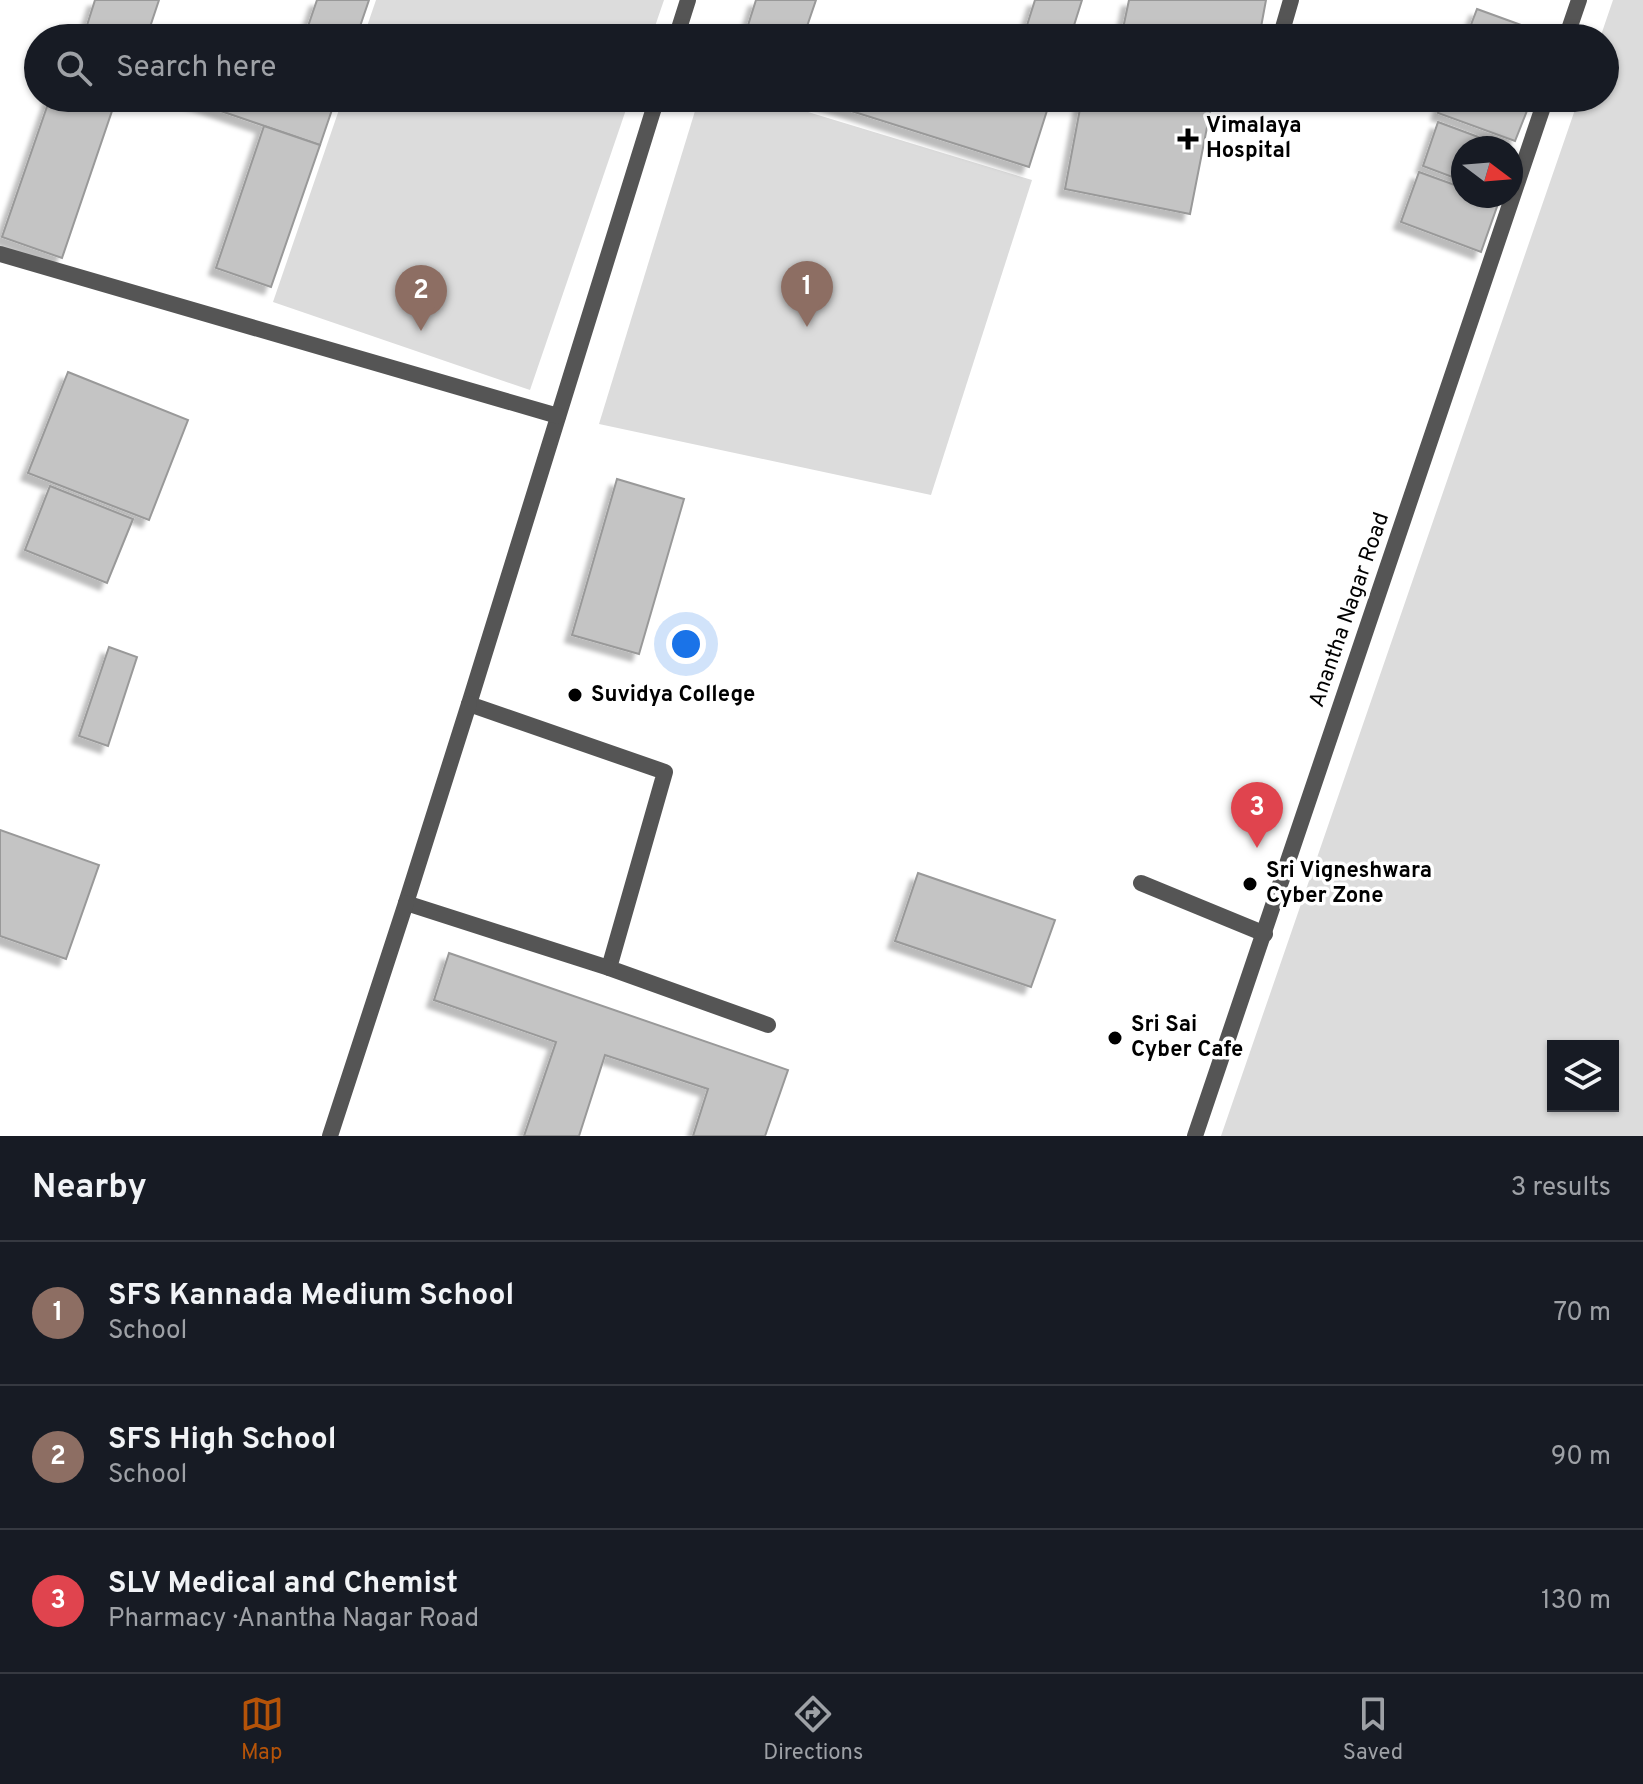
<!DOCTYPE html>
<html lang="en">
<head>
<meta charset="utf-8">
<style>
  body { margin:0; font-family:Overpass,sans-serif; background:#20242c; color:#f1f3f6 }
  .controls { position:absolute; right:24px; bottom:24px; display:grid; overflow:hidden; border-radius:0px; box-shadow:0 2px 6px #0004 }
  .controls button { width:72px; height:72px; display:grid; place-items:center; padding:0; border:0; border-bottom:2px solid #363941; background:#171b24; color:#f1f3f6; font:40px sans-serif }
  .compass { position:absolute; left:1451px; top:136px; width:72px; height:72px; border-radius:50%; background:#171b24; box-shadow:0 2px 6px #0004; rotate:106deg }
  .you { position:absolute; left:686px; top:644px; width:28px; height:28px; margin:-20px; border:6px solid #fff; border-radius:50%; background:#1a73e8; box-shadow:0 0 0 12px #1a73e833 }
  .badge { display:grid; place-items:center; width:52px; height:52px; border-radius:50%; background:#b45309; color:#fff; font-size:26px; font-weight:700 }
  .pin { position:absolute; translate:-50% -66px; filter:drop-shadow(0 2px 4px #0008) }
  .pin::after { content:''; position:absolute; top:42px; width:28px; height:24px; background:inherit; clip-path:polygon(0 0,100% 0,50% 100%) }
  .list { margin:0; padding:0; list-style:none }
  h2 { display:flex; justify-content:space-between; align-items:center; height:104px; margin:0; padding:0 32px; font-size:34px }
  h2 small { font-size:26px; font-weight:400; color:#9ea1a6 }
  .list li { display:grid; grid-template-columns:52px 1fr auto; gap:24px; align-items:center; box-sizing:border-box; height:144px; padding:0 32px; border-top:2px solid #363941 }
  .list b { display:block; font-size:30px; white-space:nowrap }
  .list p { margin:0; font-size:26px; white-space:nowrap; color:#9ea1a6 }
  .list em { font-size:26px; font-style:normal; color:#9ea1a6 }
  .icon { flex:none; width:44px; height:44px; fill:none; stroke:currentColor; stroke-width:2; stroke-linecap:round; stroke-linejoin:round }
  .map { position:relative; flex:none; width:1643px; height:1136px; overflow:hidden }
  .search { position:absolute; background:#171b24; box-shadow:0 2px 6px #0004; left:24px; right:24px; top:24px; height:88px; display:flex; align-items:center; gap:20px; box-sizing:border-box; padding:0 28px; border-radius:44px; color:#9ea1a6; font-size:30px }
  .sheet { height:536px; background:#171b24 }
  nav { display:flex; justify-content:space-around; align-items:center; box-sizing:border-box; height:112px; border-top:2px solid #363941; background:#171b24; font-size:22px; color:#9ea1a6 }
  nav a { display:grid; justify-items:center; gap:4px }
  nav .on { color:#b45309 }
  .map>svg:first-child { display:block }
</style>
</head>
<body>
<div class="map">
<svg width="1643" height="1136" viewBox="0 0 1643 1136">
  <defs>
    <filter id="shadow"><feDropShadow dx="-7" dy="7" stdDeviation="2" flood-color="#0004"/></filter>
  </defs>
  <rect width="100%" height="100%" fill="#fff"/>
  <g fill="#dcdcdc" fill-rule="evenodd">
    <path d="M376 0H664L651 38H363Z"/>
    <path d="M1613 0H1643V1136H1221L1579 98H1605V38H1600ZM1613 1046V1106H1553V1046Z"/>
    <path d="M343 98H630L530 390 273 302Z"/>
    <path d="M699 98H762L1032 180 931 495 599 424Z"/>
  </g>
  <g fill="#c4c4c4" stroke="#999" stroke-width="2" filter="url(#shadow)">
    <path d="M95 0H159L147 36 152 38H83Z"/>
    <path d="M317 0H369L356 38H304Z"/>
    <path d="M756 0H816L803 38H744Z"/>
    <path d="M1035 0H1082L1070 38H1023Z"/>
    <path d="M1129 0H1266L1259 38H1121Z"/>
    <path d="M1477 9 1554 37V38H1466Z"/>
    <path d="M50 98H94L114 105 62 258 2 237Z"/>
    <path d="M183 98H336L320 145Z"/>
    <path d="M810 98H986L1001 103 1003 98H1051L1029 167Z"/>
    <path d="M1082 98H1167L1211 107 1190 214 1065 189Z"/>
    <path d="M1444 98H1532L1515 141 1438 113Z"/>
    <path d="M1438 122 1508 148H1463V181L1423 166Z"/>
    <path d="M264 126 320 145 271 287 216 268Z"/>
    <path d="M1419 172 1463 188V196H1485L1499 201 1481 252 1401 222Z"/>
    <path d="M68 372 188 420 149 520 28 473Z"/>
    <path d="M617 479 684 499 639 654 572 635Z"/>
    <path d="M50 486 133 519 107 583 25 550Z"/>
    <path d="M109 647 137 657 108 746 79 736Z"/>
    <path d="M0 830 99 865 66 959 0 936Z"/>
    <path d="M918 873 1055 920 1031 987 895 941Z"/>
    <path d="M449 953 788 1070 765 1136H693L708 1089 605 1055 579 1136H524L556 1042 434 1000Z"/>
  </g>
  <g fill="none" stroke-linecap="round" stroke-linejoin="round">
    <g stroke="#555" stroke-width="16">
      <path d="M676 38 688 0"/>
      <path d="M1280 38 1291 0"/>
      <path d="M657 98 469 704 665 772 609 968 768 1025"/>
      <path d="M1260 102 1262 98"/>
      <path d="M0 254 558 416"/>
      <path d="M469 704 406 903 609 968"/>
      <path d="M1141 883 1265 934"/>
      <path d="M330 1136 406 903"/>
    </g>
    <g stroke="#555" stroke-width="16">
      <path d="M1566 38 1579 0"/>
      <path d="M1195 1136 1546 98"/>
    </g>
  </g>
  <g fill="#000" stroke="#fff" stroke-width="3">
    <path d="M1184 127h8v8h8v8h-8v8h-8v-8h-8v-8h8z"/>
    <circle cx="575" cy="695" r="8"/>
    <circle cx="1250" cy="884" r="8"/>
    <circle cx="1115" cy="1038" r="8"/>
  </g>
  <g text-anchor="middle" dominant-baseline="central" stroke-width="7" stroke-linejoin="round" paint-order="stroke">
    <g font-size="22" font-weight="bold" fill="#000" stroke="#fff" text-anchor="start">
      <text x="1206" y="126">Vimalaya<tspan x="1206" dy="25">Hospital</tspan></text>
      <text x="591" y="695">Suvidya College</text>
      <text x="1266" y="871">Sri Vigneshwara<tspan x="1266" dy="25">Cyber Zone</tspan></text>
      <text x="1131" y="1025">Sri Sai<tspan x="1131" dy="25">Cyber Cafe</tspan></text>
    </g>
    <g font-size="22" fill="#000" stroke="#fff">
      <text transform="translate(1350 610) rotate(-71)">Anantha Nagar Road</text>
    </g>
  </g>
</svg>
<div class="controls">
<button><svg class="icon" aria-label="layers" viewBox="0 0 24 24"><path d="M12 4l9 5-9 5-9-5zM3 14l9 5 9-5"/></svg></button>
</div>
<svg class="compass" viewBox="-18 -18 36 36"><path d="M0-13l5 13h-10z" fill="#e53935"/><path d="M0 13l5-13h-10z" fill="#9ea1a6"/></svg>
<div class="you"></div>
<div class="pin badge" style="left:807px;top:327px;background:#8d6e63">1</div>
<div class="pin badge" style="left:421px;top:331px;background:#8d6e63">2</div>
<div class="pin badge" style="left:1257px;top:848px;background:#e0444e">3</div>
<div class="search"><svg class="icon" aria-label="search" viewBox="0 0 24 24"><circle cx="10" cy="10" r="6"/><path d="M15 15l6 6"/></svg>Search here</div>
</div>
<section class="sheet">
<h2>Nearby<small>3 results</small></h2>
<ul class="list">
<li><span class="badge" style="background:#8d6e63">1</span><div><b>SFS Kannada Medium School</b><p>School</p></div><em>70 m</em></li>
<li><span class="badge" style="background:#8d6e63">2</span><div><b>SFS High School</b><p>School</p></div><em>90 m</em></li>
<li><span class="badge" style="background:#e0444e">3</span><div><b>SLV Medical and Chemist</b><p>Pharmacy · Anantha Nagar Road</p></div><em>130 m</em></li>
</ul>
</section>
<nav>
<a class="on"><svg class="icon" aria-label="map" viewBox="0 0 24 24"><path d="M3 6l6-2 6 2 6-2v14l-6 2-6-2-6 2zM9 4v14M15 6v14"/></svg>Map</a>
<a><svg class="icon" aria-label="directions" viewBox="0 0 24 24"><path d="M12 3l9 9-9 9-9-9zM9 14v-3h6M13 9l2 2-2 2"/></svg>Directions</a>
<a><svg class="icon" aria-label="saved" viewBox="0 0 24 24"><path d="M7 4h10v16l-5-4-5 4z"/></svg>Saved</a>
</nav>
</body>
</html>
